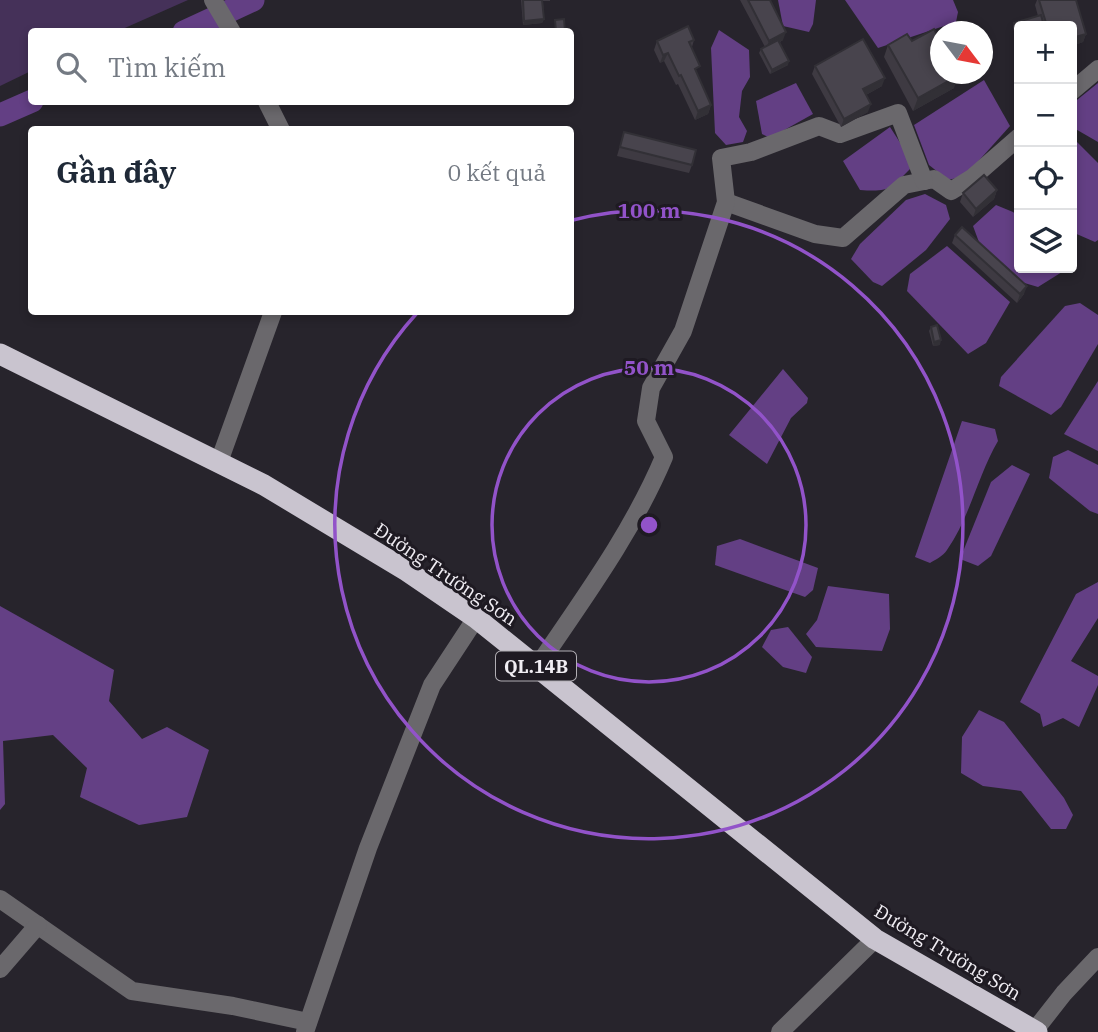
<!DOCTYPE html>
<html lang="vi">
<head>
<meta charset="utf-8">
<style>
  body { margin:0; font-family:"IBM Plex Serif",serif; background:#f2f2f3; color:#1f2937 }
  .controls { position:absolute; right:21px; top:21px; display:grid; overflow:hidden; border-radius:7px; box-shadow:0 4px 10px #0003 }
  .controls button { width:63px; height:63px; display:grid; place-items:center; padding:0; border:0; border-bottom:2px solid #e0e1e3; background:#fff; color:#1f2937; font:35px sans-serif }
  .compass { position:absolute; left:930px; top:21px; width:63px; height:63px; border-radius:50%; background:#fff; box-shadow:0 4px 10px #0003; rotate:122deg }
  .list { margin:0; padding:0; list-style:none }
  h2 { display:flex; justify-content:space-between; align-items:center; height:91px; margin:0; padding:0 28px; font-size:30px }
  h2 small { font-size:23px; font-weight:400; color:#747a83 }
  .icon { flex:none; width:38px; height:38px; fill:none; stroke:currentColor; stroke-width:2; stroke-linecap:round; stroke-linejoin:round }
  .map { position:relative; flex:none; width:1098px; height:1032px; overflow:hidden }
  .search { position:absolute; background:#fff; box-shadow:0 4px 10px #0003; left:28px; top:28px; width:546px; height:77px; display:flex; align-items:center; gap:18px; box-sizing:border-box; padding:0 24px; border-radius:7px; color:#747a83; font-size:26px }
  .panel { position:absolute; background:#fff; box-shadow:0 4px 10px #0003; left:28px; top:126px; width:546px; height:189px; border-radius:7px }
  .map>svg:first-child { display:block }
</style>
</head>
<body>
<div class="map">
<svg width="1098" height="1032" viewBox="0 0 1098 1032">
  <rect width="100%" height="100%" fill="#27242c"/>
  <path fill="#453159" d="M0 0H188L118 31 32 32 31 71 0 86Z"/>
  <path fill="#644085" d="M0 606 114 670 109 701 142 739 167 727 209 750 187 817 139 825 80 797 87 768 53 735 3 741 5 804 0 810Z"/>
  <g fill="#633f84">
    <path d="M778 0H816L813 24 809 32 783 26Z"/>
    <path d="M845 0H953L958 12 956 22 878 48Z"/>
    <path d="M719 30 749 50 750 77 742 91 739 117 747 131 743 142 726 145 715 133 711 48Z"/>
    <path d="M984 80 1010 126 965 176 948 180 929 165 914 125Z"/>
    <path d="M796 83 813 114 770 138 762 134 756 101Z"/>
    <path d="M1098 83V142L1072 127V104Z"/>
    <path d="M890 127 908 155 910 169C890 189 890 192 860 190L843 161Z"/>
    <path d="M1072 137 1098 163V240L1095 242 1072 232Z"/>
    <path d="M925 194 946 205 950 219 926 250 882 286 873 282 851 259 860 244 906 200Z"/>
    <path d="M996 205 1013 212 1019 217V268H1063L1062 272 1038 287 1014 280 983 253 973 226Z"/>
    <path d="M947 246 1010 302 986 343 968 354 907 291 910 274Z"/>
    <path d="M1080 303 1098 315V344L1061 407 1051 415 999 386 1001 377 1065 306Z"/>
    <path d="M783 369 808 398 807 403 791 418 767 464 729 435Z"/>
    <path d="M1098 381V451L1064 434Z"/>
    <path d="M962 421 995 429 998 441C978 475 970 517 947 550 943 556 935 560 930 563L915 557Z"/>
    <path d="M1068 450 1098 465V514L1090 511 1049 478 1053 457Z"/>
    <path d="M1012 465 1030 474 991 556 978 566 960 559 991 482Z"/>
    <path d="M740 539 818 568 813 590 805 597 715 565 717 546Z"/>
    <path d="M1098 582V618L1071 661 1098 676V685L1079 727 1063 718 1043 727 1040 714 1020 702 1076 594Z"/>
    <path d="M828 586 889 594 890 629 882 651 816 647 806 634 817 620Z"/>
    <path d="M788 627 812 657 806 673 783 667 762 647 771 630Z"/>
    <path d="M979 710 1004 722 1064 798 1073 815 1066 829H1051L1021 791 983 786 961 773 962 737Z"/>
  </g>
  <g fill="none" stroke-linecap="round" stroke-linejoin="round">
    <g stroke="#633f84" stroke-width="23">
      <path d="M184 32 253 0"/>
      <path d="M0 115 32 101"/>
    </g>
    <g stroke="#6a686c" stroke-width="18">
      <path d="M213 0 232 32"/>
      <path d="M1072 91 1098 69"/>
      <path d="M267 102 281 130"/>
      <path d="M726 202 815 234 843 238 904 185 934 179 951 191 972 178 1019 137"/>
      <path d="M219 462 273 312"/>
      <path d="M537 667C583 599 632 533 664 457L646 421 651 388 683 331 726 202 721 158 751 152 819 126 840 134 898 113 924 181"/>
      <path d="M0 899 132 991 233 1006 308 1022"/>
      <path d="M0 969 38 925"/>
      <path d="M1035 1030 1064 993 1098 957"/>
      <path d="M305 1032 368 848 432 685 476 618"/>
      <path d="M780 1032 875 939"/>
    </g>
    <path stroke="#c9c4cf" stroke-width="21" d="M0 354 264 485 407 571 476 618 875 939 1037 1032"/>
  </g>
  <g fill="#3e3a42">
    <path d="M521 0H550V1H543L544 19 542 23 523 25Z"/>
    <path d="M740 0H770L783 40 780 42 788 65 770 74 759 53 761 49 765 47Z"/>
    <path d="M1037 0H1076L1086 34 1083 42 1072 46V26H1019V39L1016 40 1013 27 1014 23 1038 16 1035 5Z"/>
    <path d="M694 40 692 47 697 75 711 105 708 114 695 120 678 84 676 85 664 61 660 63 654 50 657 41Z"/>
    <path d="M912 41 954 88 913 111 884 57 888 45Z"/>
    <path d="M815 66 882 86 866 95 868 112 841 127 812 74Z"/>
    <path d="M624 132 692 165 689 173 617 156Z"/>
    <path d="M997 190 994 199 973 217 960 202 963 193Z"/>
    <path d="M955 235 1024 294 1017 303 952 243Z"/>
    <path d="M931 327 940 345 933 346 929 331Z"/>
  </g>
  <g fill="#323036">
    <path d="M544 19 542 23 523 25 524 21Z"/>
    <path d="M786 32 783 40 766 49 769 41Z"/>
    <path d="M1086 34 1083 42 1072 46V38Z"/>
    <path d="M668 53 664 61 660 63 663 55Z"/>
    <path d="M789 61 788 65 770 74 772 70Z"/>
    <path d="M959 75 954 88 913 111 918 98Z"/>
    <path d="M885 78 882 86 860 98 863 89Z"/>
    <path d="M871 104 868 112 841 127 844 119Z"/>
    <path d="M711 105 708 114 695 120 698 111Z"/>
    <path d="M997 190 994 199 973 217 976 209Z"/>
    <path d="M1027 286 1024 294 1017 303 1020 294Z"/>
    <path d="M941 340 940 345 933 346 934 342Z"/>
  </g>
  <g fill="#48444d" stroke="#323036" stroke-width="2">
    <path d="M523 0H542L544 19 524 21Z"/>
    <path d="M748 0H770L786 32 769 41Z"/>
    <path d="M1039 0H1076L1086 34 1072 38V26H1047Z"/>
    <path d="M1041 15 1044 26H1019V35H1018L1014 23Z"/>
    <path d="M564 19 565 31 556 32 555 20Z"/>
    <path d="M688 26 694 40 689 42 700 66 695 69 711 105 698 111 681 75 679 76 668 53 663 55 657 41Z"/>
    <path d="M934 29 941 42V74H958L959 75 918 98 888 45 907 34 912 41Z"/>
    <path d="M863 39 885 78 863 89 871 104 844 119 815 66Z"/>
    <path d="M778 40 789 61 772 70 761 49Z"/>
    <path d="M624 132 696 150 692 165 620 147Z"/>
    <path d="M984 175 997 190 976 209 963 193Z"/>
    <path d="M962 227 1027 286 1020 294 955 235Z"/>
    <path d="M937 325 941 340 934 342 931 327Z"/>
  </g>
  <g fill="none" stroke="#9253c9" stroke-width="3.5">
    <circle cx="649" cy="525" r="157"/>
    <path d="M573 220A314 314 0 1 1 417 313"/>
  </g>
  <g text-anchor="middle" dominant-baseline="central" stroke-width="6" stroke-linejoin="round" paint-order="stroke">
    <rect fill="#1e1a22" stroke="#b1aeb4" stroke-width="2" x="496" y="651.5" width="80" height="29" rx="5"/>
    <g font-size="18" font-weight="bold" fill="#f0edf3">
      <text x="536" y="666">QL.14B</text>
    </g>
    <g font-size="19" fill="#f0edf3" stroke="#1e1a22">
      <text transform="translate(446 574) rotate(34)">Đường Trường Sơn</text>
      <text transform="translate(948 952) rotate(31)">Đường Trường Sơn</text>
    </g>
  </g>
  <circle cx="649" cy="525" r="10" fill="#9253c9" stroke="#1e1a22" stroke-width="3.5"/>
  <g font-size="21" text-anchor="middle" font-weight="bold" fill="#9253c9" stroke="#1e1a22" stroke-width="6" stroke-linejoin="round" paint-order="stroke">
    <text x="649" y="218">100 m</text>
    <text x="649" y="375">50 m</text>
  </g>
</svg>
<div class="controls">
<button>+</button>
<button>−</button>
<button><svg class="icon" aria-label="locate" viewBox="0 0 24 24"><circle cx="12" cy="12" r="6"/><path d="M12 2v4M12 18v4M2 12h4M18 12h4"/></svg></button>
<button><svg class="icon" aria-label="layers" viewBox="0 0 24 24"><path d="M12 4l9 5-9 5-9-5zM3 14l9 5 9-5"/></svg></button>
</div>
<svg class="compass" viewBox="-18 -18 36 36"><path d="M0-13l5 13h-10z" fill="#e53935"/><path d="M0 13l5-13h-10z" fill="#747a83"/></svg>
<div class="search"><svg class="icon" aria-label="search" viewBox="0 0 24 24"><circle cx="10" cy="10" r="6"/><path d="M15 15l6 6"/></svg>Tìm kiếm</div>
<section class="panel">
<h2>Gần đây<small>0 kết quả</small></h2>
<ul class="list">
</ul>
</section>
</div>
</body>
</html>
